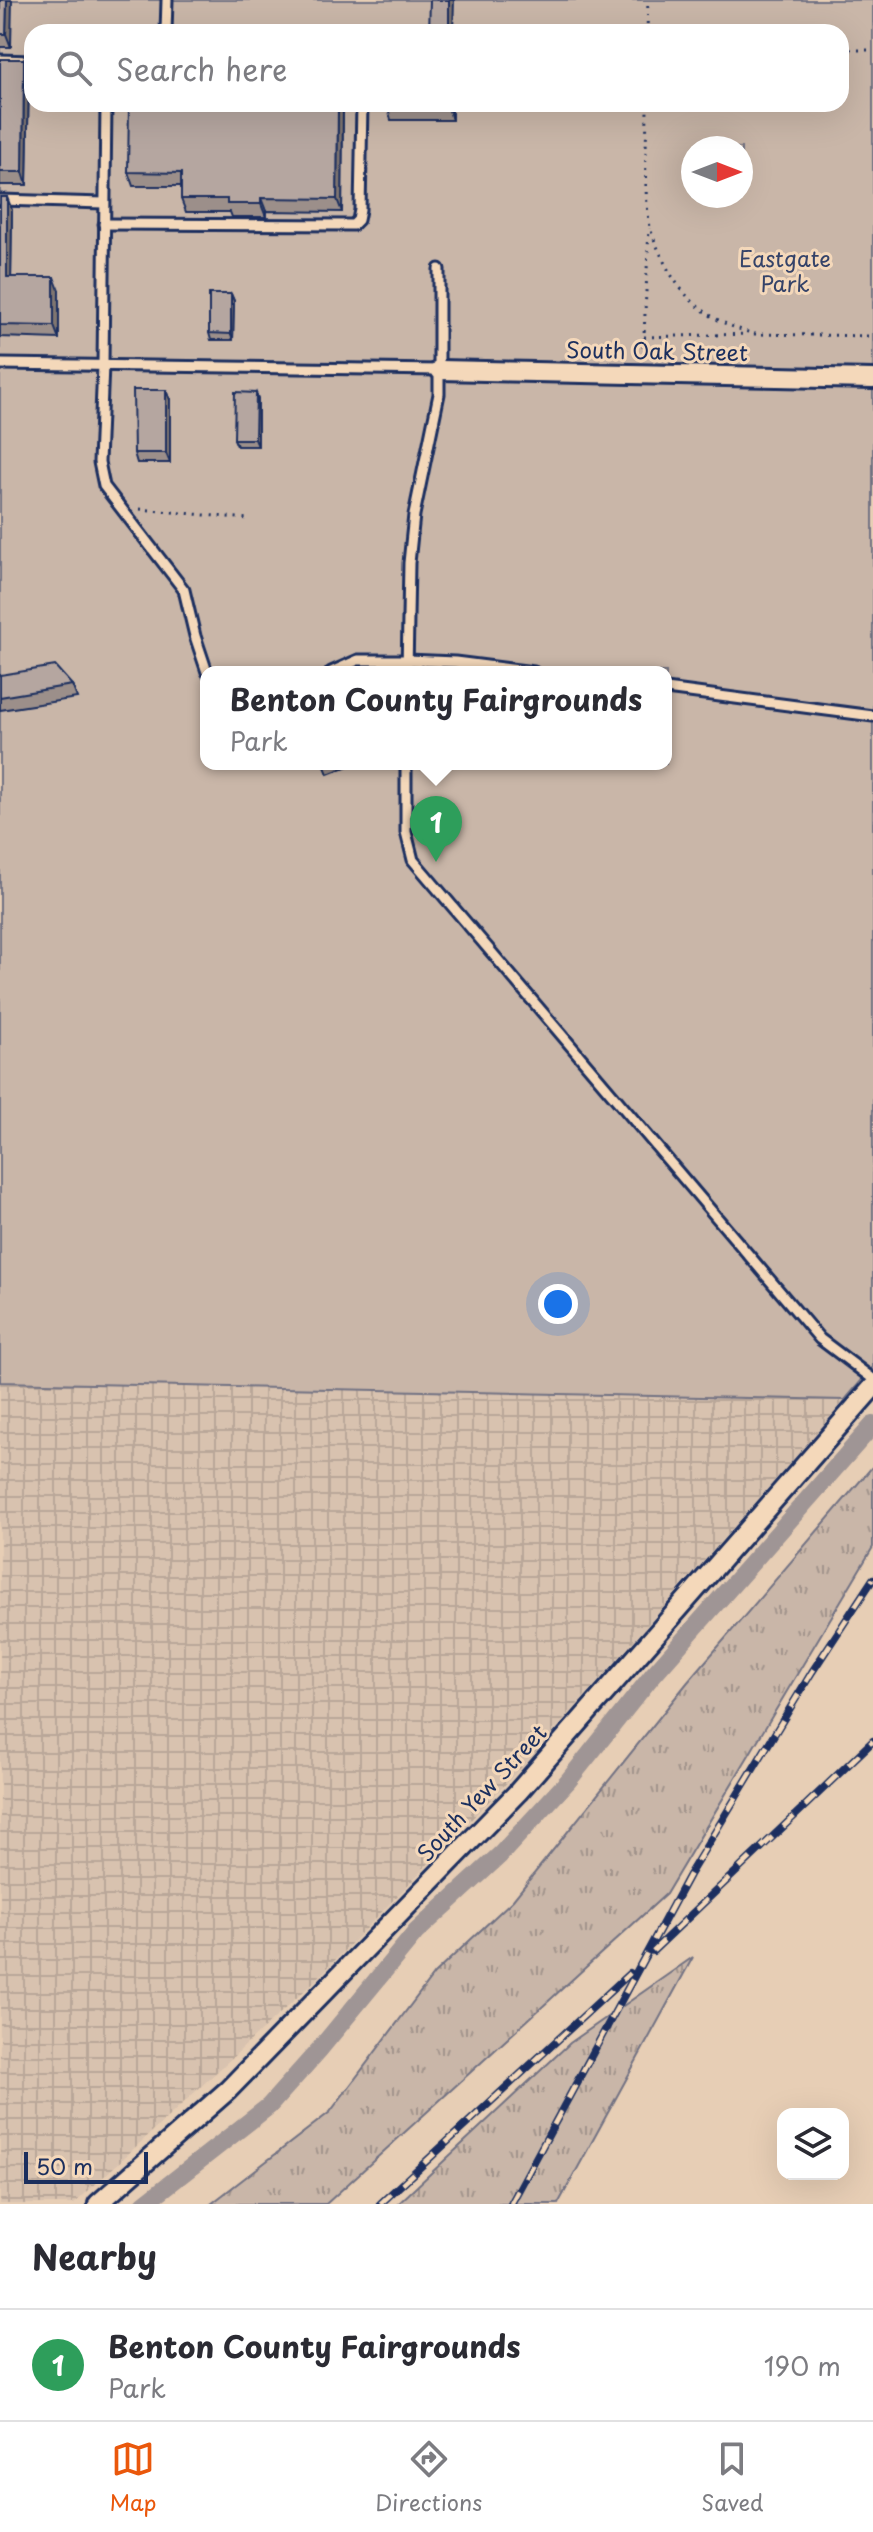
<!DOCTYPE html>
<html lang="en">
<head>
<meta charset="utf-8">
<style>
  body { margin:0; font-family:"Playpen Sans",sans-serif; background:#f7f7f7; color:#2b2b33 }
  .controls { position:absolute; right:24px; bottom:24px; display:grid; overflow:hidden; border-radius:16px; box-shadow:0 8px 32px #0002 }
  .controls button { width:72px; height:72px; display:grid; place-items:center; padding:0; border:0; border-bottom:2px solid #e1e1e2; background:#fff; color:#2b2b33; font:40px sans-serif }
  .compass { position:absolute; left:681px; top:136px; width:72px; height:72px; border-radius:50%; background:#fff; box-shadow:0 8px 32px #0002; rotate:90deg }
  .scale { position:absolute; left:24px; bottom:20px; width:124px; box-sizing:border-box; padding-left:8px; border:4px solid #1b2f5e; border-top:0; font-size:22px; line-height:28px; white-space:nowrap; color:#1b2f5e; -webkit-text-stroke:6px #f4d8ba; paint-order:stroke }
  .you { position:absolute; left:558px; top:1304px; width:28px; height:28px; margin:-20px; border:6px solid #fff; border-radius:50%; background:#1a73e8; box-shadow:0 0 0 12px #1a73e833 }
  .badge { display:grid; place-items:center; width:52px; height:52px; border-radius:50%; background:#ea580c; color:#fff; font-size:26px; font-weight:700 }
  .pin { position:absolute; translate:-50% -66px; filter:drop-shadow(0 2px 4px #0008) }
  .pin::after { content:''; position:absolute; top:42px; width:28px; height:24px; background:inherit; clip-path:polygon(0 0,100% 0,50% 100%) }
  .popup { position:absolute; left:200px; top:666px; width:472px; height:104px; box-sizing:border-box; display:grid; place-content:center; border-radius:16px; background:#fff; filter:drop-shadow(0 2px 6px #0005); font-size:26px; white-space:nowrap; color:#7c7c81 }
  .popup b { font-size:30px; color:#2b2b33 }
  .popup::after { content:''; position:absolute; left:50%; top:100%; margin-left:-16px; border:16px solid transparent; border-top-color:#fff }
  .list { margin:0; padding:0; list-style:none }
  h2 { display:flex; justify-content:space-between; align-items:center; height:104px; margin:0; padding:0 32px; font-size:34px }
  h2 small { font-size:26px; font-weight:400; color:#7c7c81 }
  .list li { display:grid; grid-template-columns:52px 1fr auto; gap:24px; align-items:center; box-sizing:border-box; height:112px; padding:0 32px; border-top:2px solid #e1e1e2 }
  .list b { display:block; font-size:30px; white-space:nowrap }
  .list p { margin:0; font-size:26px; white-space:nowrap; color:#7c7c81 }
  .list em { font-size:26px; font-style:normal; color:#7c7c81 }
  .icon { flex:none; width:44px; height:44px; fill:none; stroke:currentColor; stroke-width:2; stroke-linecap:round; stroke-linejoin:round }
  .map { position:relative; flex:none; width:873px; height:2204px; overflow:hidden }
  .search { position:absolute; background:#fff; box-shadow:0 8px 32px #0002; left:24px; right:24px; top:24px; height:88px; display:flex; align-items:center; gap:20px; box-sizing:border-box; padding:0 28px; border-radius:24px; color:#7c7c81; font-size:30px }
  .sheet { height:216px; background:#fff }
  nav { display:flex; justify-content:space-around; align-items:center; box-sizing:border-box; height:112px; border-top:2px solid #e1e1e2; background:#fff; font-size:22px; color:#7c7c81 }
  nav a { display:grid; justify-items:center; gap:4px }
  nav .on { color:#ea580c }
  .map>svg:first-child { display:block }
</style>
</head>
<body>
<div class="map">
<svg width="873" height="2204" viewBox="0 0 873 2204">
  <defs>
    <pattern id="industrial-grid" width="8" height="8" patternUnits="userSpaceOnUse" patternTransform="scale(2)"><rect width="8" height="8" fill="#d8c2af"/><path d="M0 4h8M4 0v8" fill="none" stroke="#b9a799"/></pattern>
    <pattern id="grass-tufts" width="24" height="20" patternUnits="userSpaceOnUse" patternTransform="scale(2)"><rect width="24" height="20" fill="#c9b6a8"/><path d="M3 7l-1-3M5 7V3M7 7l1-3M15 17l-1-3M17 17v-4M19 17l1-3" fill="none" stroke="#a2948c"/></pattern>
  </defs>
  <rect width="100%" height="100%" fill="#e7ceb5"/>
  <filter id="ink" filterUnits="userSpaceOnUse"><feTurbulence type="fractalNoise" baseFrequency=".0125" numOctaves="2"/><feDisplacementMap in="SourceGraphic" scale="16" xChannelSelector="R" yChannelSelector="G"/><feConvolveMatrix kernelMatrix="1 2 1 2 8 2 1 2 1" color-interpolation-filters="sRGB"/></filter>
  <g filter="url(#ink)">
    <path fill="url(#industrial-grid)" d="M0 1382 845 1400 526 1763 316 1980 74 2204H0Z"/>
    <g fill="url(#grass-tufts)" stroke="#727283" stroke-width="2">
      <path d="M873 1466V1547L666 1894 326 2204H211L330 2112 434 1974 513 1900 687 1683Z"/>
      <path d="M693 1957 558 2204H398L570 2043Z"/>
    </g>
    <path fill="#c9b6a8" stroke="#727283" stroke-width="2" fill-rule="evenodd" d="M0 0H873V1367L845 1400 0 1382ZM32 32H841V104H32ZM693 148H741V196H693ZM206 672H666V764H206Z"/>
    <g fill="none" stroke-linecap="round" stroke-linejoin="round">
      <path stroke="#9f9595" stroke-width="18" d="M144 2204 269 2106 319 2050 416 1932 500 1855 568 1781 652 1676 873 1425"/>
      <g stroke="#1b2f5e" stroke-width="15">
        <g id="lane">
          <path d="M166 32 167 0"/>
          <path d="M0 60 32 61"/>
          <path d="M106 104 103 365 99 462 104 486 184 590 195 636 207 672"/>
          <path d="M0 200 104 203"/>
          <path d="M104 224 353 225 358 220 360 210 362 104"/>
          <path d="M0 364 440 370"/>
          <path d="M331 672 358 660H408L455 662 534 672"/>
          <path d="M407 672 409 563 414 515 439 394V269"/>
          <path d="M666 689 873 716"/>
          <path d="M406 764V832L413 860 820 1339 873 1379"/>
        </g>
      </g>
      <g stroke="#1b2f5e" stroke-width="24">
        <g id="street">
          <path d="M440 370 873 379"/>
          <path d="M98 2204 228 2090 518 1792 873 1387"/>
        </g>
      </g>
      <g stroke="#1b2f5e" stroke-width="3" stroke-dasharray="2 6" stroke-linecap="butt">
        <path d="M647 32 648 0"/>
        <path d="M850 50H873"/>
        <path d="M647 104C647 142 643 183 649 220 650 232 656 244 661 255 680 298 709 322 755 334L873 336"/>
        <path d="M644 337 747 334"/>
        <path d="M643 356 649 228"/>
        <path d="M140 509 248 519"/>
      </g>
      <use href="#lane" stroke="#f4d8ba" stroke-width="9"/>
      <use href="#street" stroke="#f4d8ba" stroke-width="18"/>
      <g stroke="#1b2f5e" stroke-width="8">
        <g id="rail">
          <path d="M653 1951 873 1741"/>
          <path d="M380 2204 630 1973"/>
          <path d="M511 2204 689 1875 812 1672 873 1579"/>
        </g>
      </g>
      <use href="#rail" stroke="#f4d8ba" stroke-width="5" stroke-dasharray="15" stroke-linecap="butt"/>
    </g>
    <g fill="#9c8f8a" stroke="#1b2f5e" stroke-width="2">
      <path d="M0 0 11 47H0Z"/>
      <path d="M0 59 29 71 27 185H0Z"/>
      <path d="M343 104 342 212 266 211V217H232L230 212H186L181 199V186H133L128 172Z"/>
      <path d="M387 104H452V120H391Z"/>
      <path d="M0 197 12 210 11 277 59 290V339L0 337Z"/>
      <path d="M231 294 234 301 233 340H211L209 333Z"/>
      <path d="M256 393 258 399V446H237L234 439Z"/>
      <path d="M170 400V463H137L134 453Z"/>
      <path d="M0 675 72 685 77 698 0 710Z"/>
      <path d="M324 764H353L328 774Z"/>
    </g>
    <g fill="#7f7470" stroke="#1b2f5e" stroke-width="2">
      <path d="M7 0H12L11 47 6 34Z"/>
      <path d="M449 0H454L453 32H449Z"/>
      <path d="M24 59 29 71 27 185 23 172Z"/>
      <path d="M338 104H343L342 212 337 199Z"/>
      <path d="M448 104H452V120L448 107Z"/>
      <path d="M7 197 12 210 11 290 7 277Z"/>
      <path d="M261 198 266 211V217L261 204Z"/>
      <path d="M54 277 59 290V339L54 326Z"/>
      <path d="M231 294 234 301 233 340 231 334Z"/>
      <path d="M166 390 170 400V463L166 453Z"/>
      <path d="M256 393 258 399V446L255 439Z"/>
    </g>
    <g fill="#b5a6a0" stroke="#1b2f5e" stroke-width="2">
      <path d="M0 0H7L6 34H0Z"/>
      <path d="M430 0H449V32H429Z"/>
      <path d="M0 59H24L23 172H0Z"/>
      <path d="M129 104H338L337 199 261 198V204H227V199H181V173L128 172Z"/>
      <rect x="387" y="104" width="61" height="3"/>
      <path d="M0 197H7V277H54V326L0 325Z"/>
      <path d="M209 294H231V334L209 333Z"/>
      <path d="M133 390H166V453H134Z"/>
      <path d="M235 392 256 393 255 439H234Z"/>
      <path d="M55 666 72 685 0 697V675Z"/>
    </g>
  </g>
  <g text-anchor="middle" dominant-baseline="central" stroke-width="6" stroke-linejoin="round" paint-order="stroke">
    <g font-size="22" fill="#354369" stroke="#f4d8ba">
      <text x="785" y="257">Eastgate<tspan x="785" dy="25">Park</tspan></text>
    </g>
    <g font-size="22" fill="#1b2f5e" stroke="#f4d8ba">
      <text transform="translate(657 350) rotate(1)">South Oak Street</text>
      <text transform="translate(481 1792) rotate(-47)">South Yew Street</text>
    </g>
  </g>
</svg>
<div class="controls">
<button><svg class="icon" aria-label="layers" viewBox="0 0 24 24"><path d="M12 4l9 5-9 5-9-5zM3 14l9 5 9-5"/></svg></button>
</div>
<svg class="compass" viewBox="-18 -18 36 36"><path d="M0-13l5 13h-10z" fill="#e53935"/><path d="M0 13l5-13h-10z" fill="#7c7c81"/></svg>
<div class="scale">50 m</div>
<div class="you"></div>
<div class="pin badge" style="left:436px;top:862px;background:#2e9e5b">1</div>
<div class="popup"><b>Benton County Fairgrounds</b>Park</div>
<div class="search"><svg class="icon" aria-label="search" viewBox="0 0 24 24"><circle cx="10" cy="10" r="6"/><path d="M15 15l6 6"/></svg>Search here</div>
</div>
<section class="sheet">
<h2>Nearby<small></small></h2>
<ul class="list">
<li><span class="badge" style="background:#2e9e5b">1</span><div><b>Benton County Fairgrounds</b><p>Park</p></div><em>190 m</em></li>
</ul>
</section>
<nav>
<a class="on"><svg class="icon" aria-label="map" viewBox="0 0 24 24"><path d="M3 6l6-2 6 2 6-2v14l-6 2-6-2-6 2zM9 4v14M15 6v14"/></svg>Map</a>
<a><svg class="icon" aria-label="directions" viewBox="0 0 24 24"><path d="M12 3l9 9-9 9-9-9zM9 14v-3h6M13 9l2 2-2 2"/></svg>Directions</a>
<a><svg class="icon" aria-label="saved" viewBox="0 0 24 24"><path d="M7 4h10v16l-5-4-5 4z"/></svg>Saved</a>
</nav>
</body>
</html>
